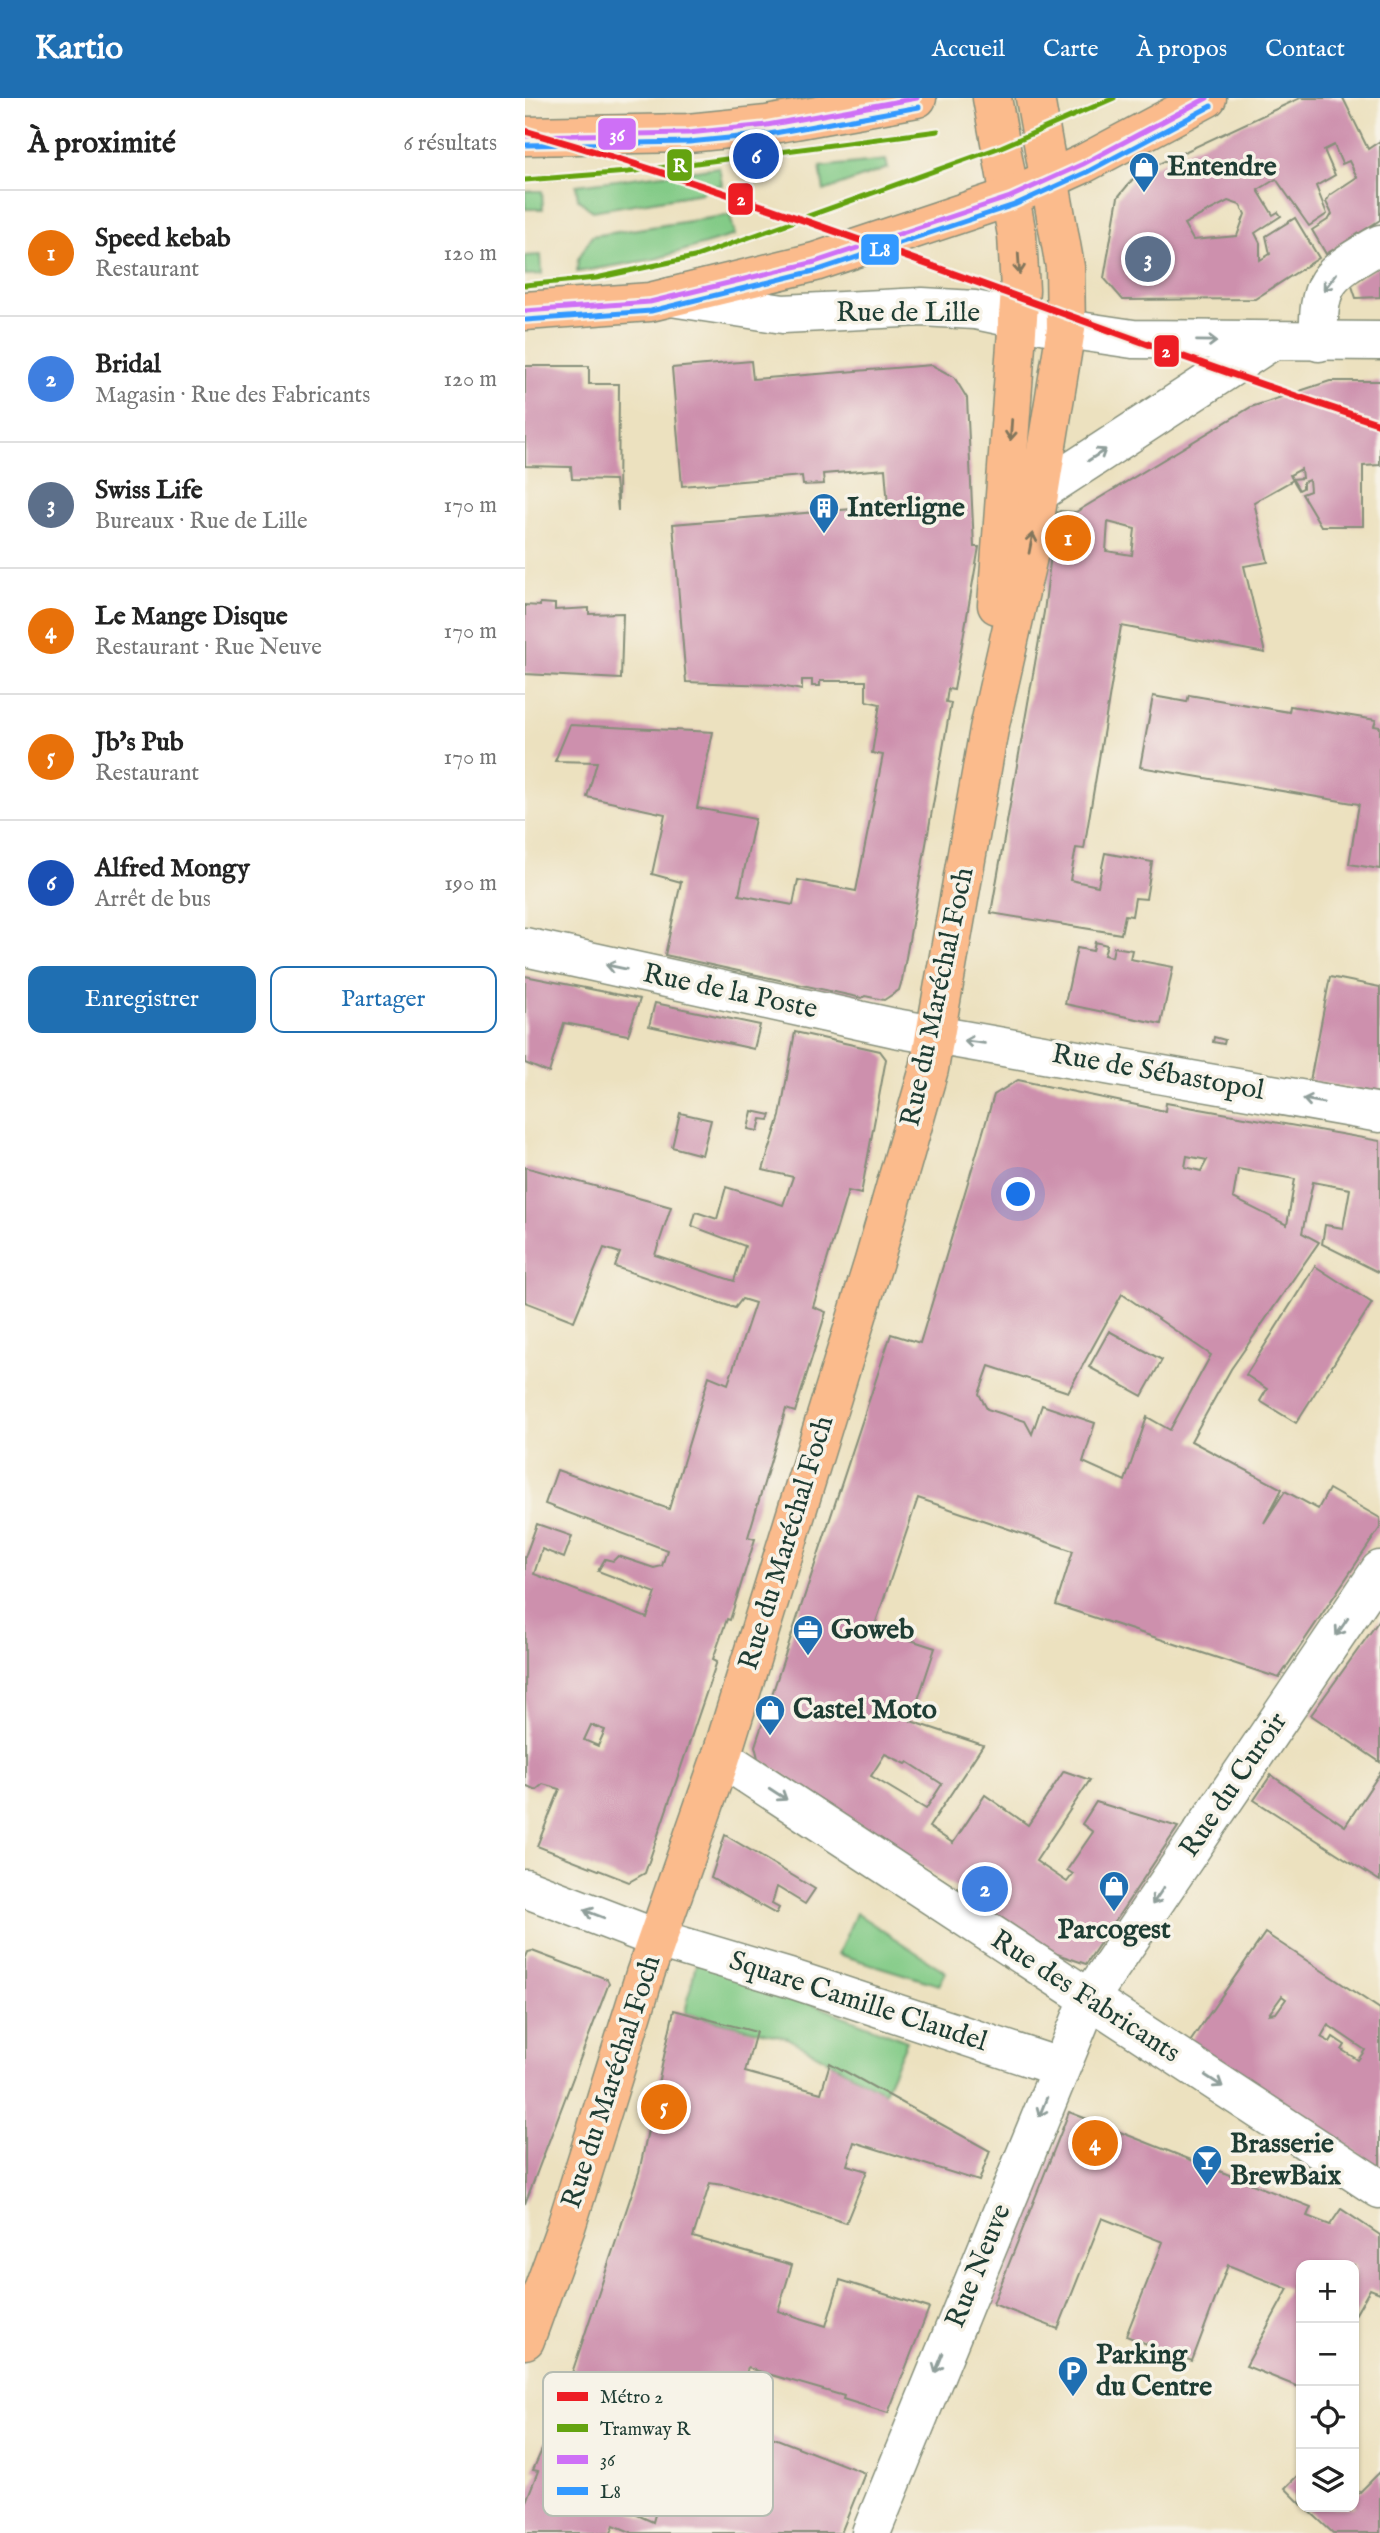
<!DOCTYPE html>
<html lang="fr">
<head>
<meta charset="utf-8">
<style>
  body { margin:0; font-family:"IM FELL English",serif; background:#f6f6f6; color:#222 }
  .controls { position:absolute; right:21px; bottom:21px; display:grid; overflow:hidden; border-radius:14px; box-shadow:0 2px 5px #0004 }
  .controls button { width:63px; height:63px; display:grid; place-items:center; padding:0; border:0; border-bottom:2px solid #e0e0e0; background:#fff; color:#222; font:35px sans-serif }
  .you { position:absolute; left:494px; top:1097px; width:24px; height:24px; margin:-18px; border:5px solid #fff; border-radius:50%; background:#1a73e8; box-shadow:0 0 0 10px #1a73e833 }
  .badge { display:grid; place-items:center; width:46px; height:46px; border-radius:50%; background:#1f6fb2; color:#fff; font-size:23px; font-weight:700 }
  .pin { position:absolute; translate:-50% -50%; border:4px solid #fff; box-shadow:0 2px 7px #0006 }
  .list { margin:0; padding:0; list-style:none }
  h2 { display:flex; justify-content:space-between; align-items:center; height:91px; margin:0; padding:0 28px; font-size:30px }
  h2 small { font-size:23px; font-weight:400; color:#767676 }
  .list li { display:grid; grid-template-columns:46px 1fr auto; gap:21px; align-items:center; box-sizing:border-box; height:126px; padding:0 28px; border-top:2px solid #e0e0e0 }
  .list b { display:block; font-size:26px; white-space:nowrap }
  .list p { margin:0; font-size:23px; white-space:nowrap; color:#767676 }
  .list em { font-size:23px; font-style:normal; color:#767676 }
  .actions { display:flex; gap:14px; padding:21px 28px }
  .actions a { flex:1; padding:16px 0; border:2px solid #1f6fb2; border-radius:14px; text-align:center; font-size:24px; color:#1f6fb2 }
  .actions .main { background:#1f6fb2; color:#fff }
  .icon { flex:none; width:38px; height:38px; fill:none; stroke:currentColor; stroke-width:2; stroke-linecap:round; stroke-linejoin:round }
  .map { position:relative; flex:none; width:855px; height:2435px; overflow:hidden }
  header { display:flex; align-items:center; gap:42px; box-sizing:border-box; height:98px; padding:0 35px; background:#1f6fb2; color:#fff }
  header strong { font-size:33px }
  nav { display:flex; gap:38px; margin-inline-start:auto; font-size:24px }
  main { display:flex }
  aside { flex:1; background:#fff }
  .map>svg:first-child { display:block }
</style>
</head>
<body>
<header>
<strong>Kartio</strong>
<nav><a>Accueil</a><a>Carte</a><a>À propos</a><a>Contact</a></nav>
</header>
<main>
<aside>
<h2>À proximité<small>6 résultats</small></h2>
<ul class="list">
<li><span class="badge" style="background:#e8710a">1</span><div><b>Speed kebab</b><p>Restaurant</p></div><em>120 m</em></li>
<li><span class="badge" style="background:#3f7fe0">2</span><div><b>Bridal</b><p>Magasin · Rue des Fabricants</p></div><em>120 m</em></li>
<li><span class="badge" style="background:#5c6f8a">3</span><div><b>Swiss Life</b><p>Bureaux · Rue de Lille</p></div><em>170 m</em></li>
<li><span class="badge" style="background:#e8710a">4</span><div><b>Le Mange Disque</b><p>Restaurant · Rue Neuve</p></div><em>170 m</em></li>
<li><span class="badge" style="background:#e8710a">5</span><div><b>Jb's Pub</b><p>Restaurant</p></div><em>170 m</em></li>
<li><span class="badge" style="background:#1a4fb4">6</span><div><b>Alfred Mongy</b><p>Arrêt de bus</p></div><em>190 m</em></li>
</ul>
<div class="actions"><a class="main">Enregistrer</a><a>Partager</a></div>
</aside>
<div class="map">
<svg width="855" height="2435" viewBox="0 0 855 2435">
  <rect width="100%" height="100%" fill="#f7f3e8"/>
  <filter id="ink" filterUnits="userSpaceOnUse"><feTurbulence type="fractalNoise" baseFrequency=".0143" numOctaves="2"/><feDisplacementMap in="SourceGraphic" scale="14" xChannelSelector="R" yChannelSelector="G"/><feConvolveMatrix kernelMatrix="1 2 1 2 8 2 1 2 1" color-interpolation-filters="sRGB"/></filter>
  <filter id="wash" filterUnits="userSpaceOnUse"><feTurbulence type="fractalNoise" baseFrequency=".00686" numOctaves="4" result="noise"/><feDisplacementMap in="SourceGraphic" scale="28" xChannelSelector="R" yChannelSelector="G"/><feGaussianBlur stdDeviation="1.57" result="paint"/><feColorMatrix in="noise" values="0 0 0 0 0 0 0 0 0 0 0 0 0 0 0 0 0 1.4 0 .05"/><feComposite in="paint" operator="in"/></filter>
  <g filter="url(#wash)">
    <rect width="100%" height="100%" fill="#ece1bf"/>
    <g fill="#83cb87" stroke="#51845e" stroke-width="2">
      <path d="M361 62 363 70 299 93 295 69Z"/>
      <path d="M194 69 197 87 180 90 177 95 67 113 53 101 51 87Z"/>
      <path d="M0 93H17L18 111H0Z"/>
      <path d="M205 117 210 137 130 161 52 174 53 161 67 138Z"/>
      <path d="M16 157 17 176 0 177V158Z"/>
      <path d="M331 1815 421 1874 414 1887 313 1856Z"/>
      <path d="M172 1861 382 1943 359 1994 262 1940 160 1915Z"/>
    </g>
    <g id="blocks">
      <g fill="#cd90ad" fill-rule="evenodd">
        <path d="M775 0H818L843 51 855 43V122L801 156 787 132 804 121 807 116 801 104 805 97 832 79 824 63 817 66 809 47 799 52 810 77 791 88 802 116 784 128 751 81 733 92 748 117 753 114 756 118 730 135 735 145V162L745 156 741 138 770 120 794 160 730 201 598 202 579 180 593 99 612 76ZM703 103 715 107 720 116 712 138 668 142 659 126Z"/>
        <path d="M855 167V199L831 200 826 185Z"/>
        <path d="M226 263 228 281 407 267 429 279 442 300 449 449H454L429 592 423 591 421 604 426 605 377 882 374 892 359 902 340 898 337 900 140 857 156 784 127 776 140 716 62 699 72 664 30 663 45 627 188 634 172 710 230 721 214 797 268 807 273 782 331 793 358 657 347 655 355 606 341 603V583H295V588H287V582H277V592L250 587 161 584 148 426 363 408 360 371 298 376 299 386 278 387 277 378 157 388 147 270Z"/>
        <path d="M0 268H64V286H94L93 413 90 382 47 381 46 369 0 368Z"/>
        <path d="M805 283H855V367L838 368V428H796L777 396 785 393 784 382 778 384V390L774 392 768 382 729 404 743 464 719 468 740 555 596 528 559 751 551 750 545 782 573 788 580 755 627 764 621 801 610 800 607 818 600 817 596 836 466 815 519 514 531 415 535 413 551 414 726 309ZM776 371 777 380 767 381 765 377ZM583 424 610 431 607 457 581 453Z"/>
        <path d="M15 505 30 506V512L64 510V516L98 515 96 581 0 576V507L15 508Z"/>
        <path d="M664 597 764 614 765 608 851 622 849 628 855 629V771L824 766 834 706 615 669 628 598 662 604Z"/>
        <path d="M570 844 582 847 579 857 587 859 589 849 607 852 605 861 648 869 636 926 540 906 552 850 568 853Z"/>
        <path d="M0 878 115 901 103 937 39 925 24 975 0 965Z"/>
        <path d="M805 879 855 889V995L785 983Z"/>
        <path d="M130 905 235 927 229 951 124 928Z"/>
        <path d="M270 934 355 953 361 961 336 1096 323 1093 288 1209 301 1214 270 1314 261 1311 223 1439 230 1441 205 1522 202 1521 188 1561 192 1563 120 1775 104 1784 12 1748 35 1691 18 1686 11 1692 0 1687V1459L12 1426 47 1438 39 1460 17 1451 9 1476 122 1520 131 1495 73 1473 80 1461 88 1463 93 1458 129 1470 137 1468 142 1452 20 1406 32 1372 144 1411 184 1278 203 1286 230 1205 217 1201 210 1210 90 1169 95 1155 79 1150 49 1223 0 1204V1069L146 1109 130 1157 209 1183 220 1148 167 1128 171 1114 192 1121 201 1089 258 1107 268 1079 238 1072 255 1018ZM66 1627 80 1632 73 1648 59 1642Z"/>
        <path d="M689 939 700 942 699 946 688 944Z"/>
        <path d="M493 982 640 1013 641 1005 855 1043V1175L797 1146 800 1127 818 1130 825 1091 788 1084 777 1135 794 1144 706 1271 666 1343 757 1391 739 1425 760 1393 793 1411 804 1391 855 1420V1430L754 1580 531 1507 548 1453 393 1400 349 1530 410 1550 386 1623 458 1647 404 1729 428 1745 460 1697 503 1727 539 1673 565 1682 511 1763 542 1784 548 1776 542 1772 568 1734 557 1726 571 1704 653 1729 561 1866 532 1856 233 1660 230 1648 366 1236 395 1245 469 997ZM662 1058 682 1062 676 1073 660 1069ZM713 1071 770 1081 762 1127 708 1100ZM597 1196 686 1257 645 1332 622 1319 600 1383 558 1364 570 1325 517 1307 507 1336 500 1323 462 1311 454 1296 464 1268 543 1294ZM360 1656 381 1666 383 1664 417 1686 401 1711 346 1678Z"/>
        <path d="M227 1013 246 1017 244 1022 236 1021 233 1033 223 1031Z"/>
        <path d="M155 1015 186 1022 177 1057 147 1049Z"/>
        <path d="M790 1168 847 1205 771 1325 735 1303 742 1291 721 1277Z"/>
        <path d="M584 1233 637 1262 617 1298 564 1269Z"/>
        <path d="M855 1521V1664L786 1617Z"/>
        <path d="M855 1675V1783L729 1702 746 1677 820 1728Z"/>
        <path d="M200 1737 290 1791 280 1806 252 1789 247 1806 254 1810 251 1816 186 1780Z"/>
        <path d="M740 1835 855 1911V2070L665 1944ZM757 1898 761 1901 751 1915 744 1916ZM803 1927 840 1952 833 1962 817 1952 820 1947 808 1939 805 1944 796 1939Z"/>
        <path d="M7 1853 82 1881 84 1885 0 2106V1861L3 1854Z"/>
        <path d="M149 1912 231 1934 220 1974 296 1995 305 1965 465 2053 454 2083 329 2044 322 2067 342 2073 321 2125 204 2088 185 2085 168 2139 267 2167 253 2213 301 2228 315 2182 404 2210 363 2315 318 2301 319 2298 223 2270 214 2295 231 2301 221 2329 340 2375 316 2435H108L89 2427 86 2435H0V2406L13 2373 8 2372 35 2311 114 2074ZM127 2295 160 2305 128 2424 92 2408Z"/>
        <path d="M544 2014 786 2109 782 2118 805 2127 816 2111 855 2137V2195L845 2191 829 2219V2167H776V2290L721 2268 763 2191 703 2167 667 2263 601 2238 638 2144 577 2120 533 2231 468 2206Z"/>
        <path d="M776 2374V2406L760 2390Z"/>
        <path d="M855 2374V2435H808L780 2409H829V2400Z"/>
      </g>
    </g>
  </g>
  <g filter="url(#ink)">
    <use href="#blocks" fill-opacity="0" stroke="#868f7a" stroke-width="2"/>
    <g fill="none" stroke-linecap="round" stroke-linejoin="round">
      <g stroke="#868f7a" stroke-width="41">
        <g id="minor">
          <path d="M146 199 258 216 397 209 450 212 541 231 608 241 855 243"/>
          <path d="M794 244C792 181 803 177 855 146"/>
          <path d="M515 394 745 244"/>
          <path d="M0 849 370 930 855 1015"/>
          <path d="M196 1659 855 2091"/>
          <path d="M0 1790 133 1841 264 1880 534 1969"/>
          <path d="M346 2435 564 1901 855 1472"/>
        </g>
      </g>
      <g stroke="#868f7a" stroke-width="41">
        <g id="major">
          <path d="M467 0 492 137 495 192 472 507"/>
          <path d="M0 38 163 35 242 27 392 0"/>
          <path d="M0 213 125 204 290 164 485 99 558 66 682 0"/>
          <path d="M0 2242 41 2129 120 1876 196 1659 349 1163 404 971 464 631 506 445 541 231 540 169 510 0"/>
        </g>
      </g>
      <use href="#minor" stroke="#fff" stroke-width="38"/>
      <use href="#major" stroke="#fbbb8c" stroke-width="38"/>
      <g stroke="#f7f3e8" stroke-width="10">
        <g id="bus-1">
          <path d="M0 38 163 35 242 27 392 0"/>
          <path d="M0 213 125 204 290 164 485 99 558 66 682 0"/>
        </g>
      </g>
      <g stroke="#f7f3e8" stroke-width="10">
        <g id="bus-2">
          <path d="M0 47 164 44 244 36 394 9"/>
          <path d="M1 222 126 213 293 172 489 107 562 74 686 8"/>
        </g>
      </g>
      <use href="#bus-1" stroke="#ce70f6" stroke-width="5"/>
      <use href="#bus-2" stroke="#39f" stroke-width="5"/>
      <g stroke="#f7f3e8" stroke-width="10">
        <g id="tram-1">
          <path d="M0 82 103 74 413 33"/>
          <path d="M0 187 71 180 169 159 476 49 589 0"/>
        </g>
      </g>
      <use href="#tram-1" stroke="#64a310" stroke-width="5"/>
      <g stroke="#f7f3e8" stroke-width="12">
        <path id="metro-1" d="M0 33C290 116 568 233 855 326"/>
      </g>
      <use href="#metro-1" stroke="#ed1d24" stroke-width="7"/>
    </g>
    <defs><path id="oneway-shaft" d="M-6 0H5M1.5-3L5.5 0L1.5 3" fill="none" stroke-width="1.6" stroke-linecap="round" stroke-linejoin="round" transform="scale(1.75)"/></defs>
    <g stroke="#82765c">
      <use href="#oneway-shaft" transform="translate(494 166) rotate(86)"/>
      <use href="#oneway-shaft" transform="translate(486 332) rotate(94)"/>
      <use href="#oneway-shaft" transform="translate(506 445) rotate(-79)"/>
    </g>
    <g stroke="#8f9e9a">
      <use href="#oneway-shaft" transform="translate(805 184) rotate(128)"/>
      <use href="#oneway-shaft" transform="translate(682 243) rotate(1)"/>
      <use href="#oneway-shaft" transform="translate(572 357) rotate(-33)"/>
      <use href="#oneway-shaft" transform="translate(91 869) rotate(-168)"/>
      <use href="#oneway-shaft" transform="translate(449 944) rotate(-172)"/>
      <use href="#oneway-shaft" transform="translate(788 1003) rotate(-170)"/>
      <use href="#oneway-shaft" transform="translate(817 1529) rotate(124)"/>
      <use href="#oneway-shaft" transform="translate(253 1696) rotate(33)"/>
      <use href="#oneway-shaft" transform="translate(633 1798) rotate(124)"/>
      <use href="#oneway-shaft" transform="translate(69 1816) rotate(-159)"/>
      <use href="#oneway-shaft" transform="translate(689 1983) rotate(33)"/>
      <use href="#oneway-shaft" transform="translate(518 2009) rotate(112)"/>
      <use href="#oneway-shaft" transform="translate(414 2265) rotate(112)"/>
    </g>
  </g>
  <defs>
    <g id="shop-pin" transform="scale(1.575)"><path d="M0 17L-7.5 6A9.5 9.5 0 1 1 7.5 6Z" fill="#1f6fb2" stroke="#f7f3e8"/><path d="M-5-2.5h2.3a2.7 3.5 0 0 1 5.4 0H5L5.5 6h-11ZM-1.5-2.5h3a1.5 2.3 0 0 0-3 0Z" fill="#fff"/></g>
    <g id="building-pin" transform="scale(1.575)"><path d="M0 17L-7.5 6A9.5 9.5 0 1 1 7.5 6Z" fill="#1f6fb2" stroke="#f7f3e8"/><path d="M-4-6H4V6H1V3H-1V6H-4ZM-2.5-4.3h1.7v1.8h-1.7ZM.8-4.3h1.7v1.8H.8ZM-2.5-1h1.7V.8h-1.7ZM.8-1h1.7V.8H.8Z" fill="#fff"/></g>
    <g id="office-pin" transform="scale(1.575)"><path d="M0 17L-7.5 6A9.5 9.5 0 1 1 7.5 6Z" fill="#1f6fb2" stroke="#f7f3e8"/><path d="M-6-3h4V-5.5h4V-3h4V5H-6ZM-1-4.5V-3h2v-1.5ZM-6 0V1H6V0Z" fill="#fff"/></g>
    <g id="bar-pin" transform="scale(1.575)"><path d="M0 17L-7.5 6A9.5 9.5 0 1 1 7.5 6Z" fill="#1f6fb2" stroke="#f7f3e8"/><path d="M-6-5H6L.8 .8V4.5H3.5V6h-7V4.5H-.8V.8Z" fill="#fff"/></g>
    <g id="parking-pin" transform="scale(1.575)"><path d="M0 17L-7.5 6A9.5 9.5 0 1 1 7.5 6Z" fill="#1f6fb2" stroke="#f7f3e8"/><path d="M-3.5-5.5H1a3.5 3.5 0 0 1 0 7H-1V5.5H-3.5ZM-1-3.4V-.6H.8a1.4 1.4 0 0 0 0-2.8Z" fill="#fff"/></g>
  </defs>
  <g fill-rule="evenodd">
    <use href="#shop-pin" x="619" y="69"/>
    <use href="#building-pin" x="299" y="410"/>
    <use href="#office-pin" x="283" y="1532"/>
    <use href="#shop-pin" x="245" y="1612"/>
    <use href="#shop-pin" x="589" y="1788"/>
    <use href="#bar-pin" x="682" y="2062"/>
    <use href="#parking-pin" x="548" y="2273"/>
  </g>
  <g text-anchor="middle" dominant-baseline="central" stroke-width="7" stroke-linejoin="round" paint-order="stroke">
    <g font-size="28" font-weight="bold" fill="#1f3d34" stroke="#f7f3e8" text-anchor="start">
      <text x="642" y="69">Entendre</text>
      <text x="322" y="410">Interligne</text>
      <text x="306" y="1532">Goweb</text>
      <text x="268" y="1612">Castel Moto</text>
      <text x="589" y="1832" text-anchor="middle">Parcogest</text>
      <text x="705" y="2046">Brasserie<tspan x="705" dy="32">BrewBaix</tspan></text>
      <text x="571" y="2257">Parking<tspan x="571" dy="32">du Centre</tspan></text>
    </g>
    <g font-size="28" fill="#1f3d34" stroke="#f7f3e8">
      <text x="383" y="215">Rue de Lille</text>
      <text transform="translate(205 894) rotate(12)">Rue de la Poste</text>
      <text transform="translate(413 899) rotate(-78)">Rue du Maréchal Foch</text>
      <text transform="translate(633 975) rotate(10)">Rue de Sébastopol</text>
      <text transform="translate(262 1445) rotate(-73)">Rue du Maréchal Foch</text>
      <text transform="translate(709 1687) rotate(-56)">Rue du Curoir</text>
      <text transform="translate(560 1899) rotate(33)">Rue des Fabricants</text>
      <text transform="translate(333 1904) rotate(18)">Square Camille Claudel</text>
      <text transform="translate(87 1984) rotate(-72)">Rue du Maréchal Foch</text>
      <text transform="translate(454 2168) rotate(-68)">Rue Neuve</text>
    </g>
  </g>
  <rect x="18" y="2274" width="230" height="144" rx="10" fill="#f7f3e8" stroke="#b6bcb2" stroke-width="2"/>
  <rect x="32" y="2294" width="31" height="9" fill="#ed1d24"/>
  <rect x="32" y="2326" width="31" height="8" fill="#64a310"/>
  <rect x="32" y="2357" width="31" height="9" fill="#ce70f6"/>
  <rect x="32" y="2389" width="31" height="8" fill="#39f"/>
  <g font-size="19" fill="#1f3d34">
    <text x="75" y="2305">Métro 2</text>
    <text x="75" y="2337">Tramway R</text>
    <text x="75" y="2368">36</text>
    <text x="75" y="2400">L8</text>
  </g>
  <g stroke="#f7f3e8" stroke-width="2.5">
    <rect x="72" y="19" width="40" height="34" rx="7" fill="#ce70f6"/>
    <rect x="141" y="50" width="27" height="34" rx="7" fill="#64a310"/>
    <rect x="202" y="84" width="27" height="34" rx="7" fill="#ed1d24"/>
    <rect x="335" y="135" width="40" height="33" rx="7" fill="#39f"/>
    <rect x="628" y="236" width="27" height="34" rx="7" fill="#ed1d24"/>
  </g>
  <g font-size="19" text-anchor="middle" font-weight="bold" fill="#fff">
    <text x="92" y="43">36</text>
    <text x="155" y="74">R</text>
    <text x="216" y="107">2</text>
    <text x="355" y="158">L8</text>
    <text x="641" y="259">2</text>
  </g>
</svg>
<div class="controls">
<button>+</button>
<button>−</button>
<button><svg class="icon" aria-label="locate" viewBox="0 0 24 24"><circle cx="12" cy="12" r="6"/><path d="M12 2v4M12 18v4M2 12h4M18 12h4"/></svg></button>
<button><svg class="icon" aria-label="layers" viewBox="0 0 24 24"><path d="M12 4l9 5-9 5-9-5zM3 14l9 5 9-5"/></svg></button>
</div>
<div class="you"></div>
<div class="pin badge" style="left:543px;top:440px;background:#e8710a">1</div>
<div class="pin badge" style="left:460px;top:1791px;background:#3f7fe0">2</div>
<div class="pin badge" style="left:623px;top:161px;background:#5c6f8a">3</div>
<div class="pin badge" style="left:570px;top:2045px;background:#e8710a">4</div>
<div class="pin badge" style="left:139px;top:2009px;background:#e8710a">5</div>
<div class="pin badge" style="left:231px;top:58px;background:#1a4fb4">6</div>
</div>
</main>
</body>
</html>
